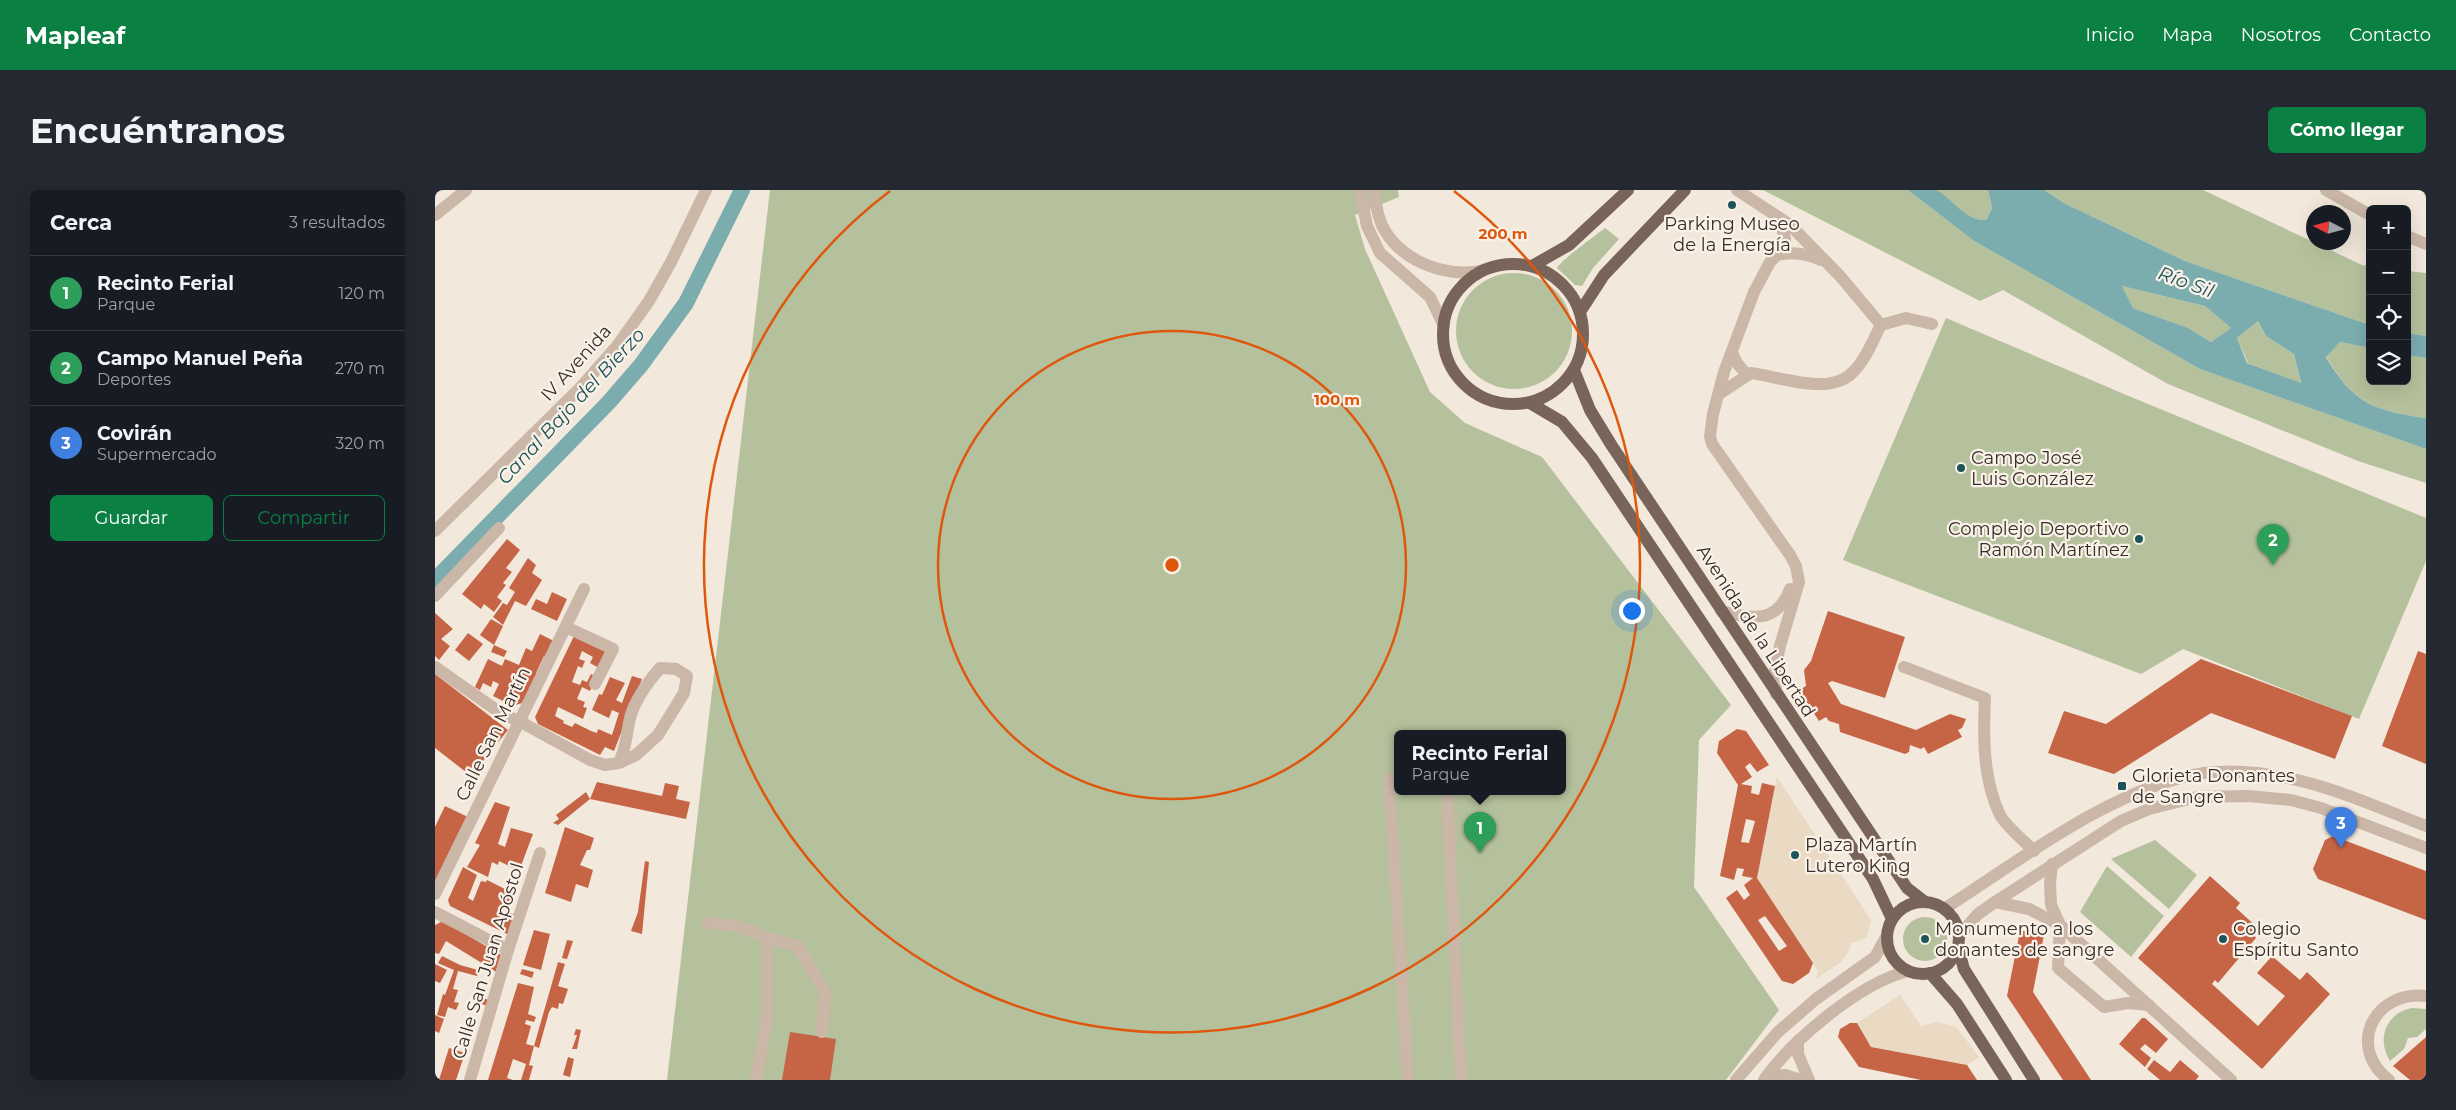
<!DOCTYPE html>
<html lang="es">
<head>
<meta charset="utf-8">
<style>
  body { margin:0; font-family:Montserrat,sans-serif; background:#242831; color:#f1f3f6 }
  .controls { position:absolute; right:15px; top:15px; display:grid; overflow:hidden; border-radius:8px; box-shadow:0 5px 20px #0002 }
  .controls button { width:45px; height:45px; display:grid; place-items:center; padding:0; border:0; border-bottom:1px solid #363941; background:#171b24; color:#f1f3f6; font:25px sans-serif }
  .compass { position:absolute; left:1871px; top:15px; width:45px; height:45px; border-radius:50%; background:#171b24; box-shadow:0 5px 20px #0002; rotate:276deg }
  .you { position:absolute; left:1196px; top:420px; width:18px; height:18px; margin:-12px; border:4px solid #fff; border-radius:50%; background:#1a73e8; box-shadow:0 0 0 8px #1a73e833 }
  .badge { display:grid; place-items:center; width:32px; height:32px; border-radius:50%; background:#0b8043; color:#fff; font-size:16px; font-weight:700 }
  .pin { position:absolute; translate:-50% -41px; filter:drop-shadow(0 1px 2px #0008) }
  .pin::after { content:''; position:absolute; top:26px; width:18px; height:15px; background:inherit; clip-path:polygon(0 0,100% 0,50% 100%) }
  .popup { position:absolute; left:959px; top:540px; width:172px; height:65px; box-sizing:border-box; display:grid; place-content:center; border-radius:8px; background:#171b24; filter:drop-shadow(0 1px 4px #0005); font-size:16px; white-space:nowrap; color:#9ea1a6 }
  .popup b { font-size:19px; color:#f1f3f6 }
  .popup::after { content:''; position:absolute; left:50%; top:100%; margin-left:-10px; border:10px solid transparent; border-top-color:#171b24 }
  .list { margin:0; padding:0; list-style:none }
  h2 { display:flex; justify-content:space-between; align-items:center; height:65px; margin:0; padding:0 20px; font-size:21px }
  h2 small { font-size:16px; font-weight:400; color:#9ea1a6 }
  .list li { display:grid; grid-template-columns:32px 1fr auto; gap:15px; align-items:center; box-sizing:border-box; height:75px; padding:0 20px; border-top:1px solid #363941 }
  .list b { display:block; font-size:19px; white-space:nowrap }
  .list p { margin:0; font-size:16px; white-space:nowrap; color:#9ea1a6 }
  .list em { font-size:16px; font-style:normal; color:#9ea1a6 }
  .actions { display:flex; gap:10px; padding:15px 20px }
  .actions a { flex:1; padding:11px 0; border:1px solid #0b8043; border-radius:8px; text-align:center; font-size:18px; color:#0b8043 }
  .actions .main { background:#0b8043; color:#fff }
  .icon { flex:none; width:28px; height:28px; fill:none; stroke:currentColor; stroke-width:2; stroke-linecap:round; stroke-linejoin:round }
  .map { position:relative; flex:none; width:1991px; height:890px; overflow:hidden; border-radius:8px }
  header { display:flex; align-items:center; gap:30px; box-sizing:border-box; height:70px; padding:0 25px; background:#0b8043; color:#fff }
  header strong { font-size:24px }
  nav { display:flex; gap:28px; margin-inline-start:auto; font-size:18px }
  .intro { display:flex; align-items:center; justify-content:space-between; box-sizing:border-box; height:120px; padding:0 30px }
  h1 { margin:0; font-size:35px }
  .button { padding:12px 22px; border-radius:8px; background:#0b8043; color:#fff; font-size:18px; font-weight:700 }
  main { display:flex; gap:30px; padding:0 30px }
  aside { flex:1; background:#171b24; border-radius:8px; box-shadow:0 5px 20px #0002 }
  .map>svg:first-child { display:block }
</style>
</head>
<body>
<header>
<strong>Mapleaf</strong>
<nav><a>Inicio</a><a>Mapa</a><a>Nosotros</a><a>Contacto</a></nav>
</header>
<div class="intro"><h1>Encuéntranos</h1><a class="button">Cómo llegar</a></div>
<main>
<aside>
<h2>Cerca<small>3 resultados</small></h2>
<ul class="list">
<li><span class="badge" style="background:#2e9e5b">1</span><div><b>Recinto Ferial</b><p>Parque</p></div><em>120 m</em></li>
<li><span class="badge" style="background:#2e9e5b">2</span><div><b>Campo Manuel Peña</b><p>Deportes</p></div><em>270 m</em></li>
<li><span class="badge" style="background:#3f7fe0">3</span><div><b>Covirán</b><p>Supermercado</p></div><em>320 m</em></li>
</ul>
<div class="actions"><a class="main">Guardar</a><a>Compartir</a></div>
</aside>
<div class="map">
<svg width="1991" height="890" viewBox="0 0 1991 890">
  <rect width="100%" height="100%" fill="#f2e8dc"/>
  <g fill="#b5c19c" fill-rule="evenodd">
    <path d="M335 0H963L964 7 920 25 930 59 995 202 1030 233 1107 267 1296 515 1264 550 1259 697 1344 820 1291 890H232ZM962 544H1128V602H962Z"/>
    <path d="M1328 0H1473L1539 51 1765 179 1991 259V293L1923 271 1733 194 1568 100 1545 111Z"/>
    <path d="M1501 0H1553L1557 18 1551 30C1534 31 1512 12 1501 0Z"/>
    <path d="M1609 0H1768L1927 75 1935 76V135L1750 71 1629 13Z"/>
    <path d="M1170 38 1184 49 1158 78 1147 96 1140 95 1122 78C1124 72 1161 45 1170 38Z"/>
    <path d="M1972 81 1991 83V146L1972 143Z"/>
    <circle cx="1079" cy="141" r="58"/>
    <path d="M1687 96 1770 116 1796 138 1776 152 1753 138 1698 118Z"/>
    <path d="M1511 128 1696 207 1991 328V371L1924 529 1748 459 1706 484 1408 370Z"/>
    <path d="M1823 131 1831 146 1859 164 1866 194 1813 173 1802 148Z"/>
    <path d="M1905 152 1935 158V191H1972V165L1991 168V228C1939 221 1918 213 1891 166Z"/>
    <path d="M1720 650 1762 685 1734 719 1676 669Z"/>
    <path d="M1672 676 1729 726 1696 767 1645 722Z"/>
    <circle cx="1490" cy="749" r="22"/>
    <path d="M1977 818 1991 819V839L1982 847 1973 848 1969 859 1955 871C1941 849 1951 823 1977 818Z"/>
  </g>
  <g fill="#ead9c3">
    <path d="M1342 587 1436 730 1432 747 1422 752H1417L1413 762 1406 772 1381 789 1383 781 1378 773 1322 688Z"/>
    <path d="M1465 805 1486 836 1502 832 1521 837 1544 867 1532 875 1436 857 1422 833Z"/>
  </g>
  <g fill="#7badaf" fill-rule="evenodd">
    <path d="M1473 0C1480 0 1494 0 1501 0 1516 7 1529 31 1551 30L1557 18 1553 0H1609L1629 13 1750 71 1935 135V158L1905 152 1891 167C1918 213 1939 221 1991 228V259L1765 179 1539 51ZM1687 96 1770 116 1796 138 1776 152 1753 138 1698 118ZM1823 131 1831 146 1859 164 1866 193 1812 173 1802 148Z"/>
    <path d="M1972 143 1991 146V168L1972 165Z"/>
  </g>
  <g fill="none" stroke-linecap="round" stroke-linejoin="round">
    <path stroke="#7badaf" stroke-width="16" d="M0 390 174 212 206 175 251 113 307 0"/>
  </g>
  <g fill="#c66546" fill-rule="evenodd">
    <path d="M72 349 85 360 71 378 77 382 68 393 71 395 62 407 67 411 59 422 49 414 46 419 27 404Z"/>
    <path d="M93 368 101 375 97 383 107 390 91 416 80 411 68 435 58 427 68 413 72 415 80 402 74 398Z"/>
    <path d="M117 402 132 409 122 431 96 419 101 409 112 414Z"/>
    <path d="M1393 421 1470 447 1450 508 1397 491 1393 493 1406 514 1481 540 1515 524 1531 529 1527 538 1523 540 1527 547 1493 564 1489 557 1486 559 1475 555 1474 562 1470 564 1405 542 1404 534 1394 531 1391 527 1384 531 1364 500 1371 496 1369 480 1376 471Z"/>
    <path d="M0 423 18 439 6 449 15 456 4 470 0 466Z"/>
    <path d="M56 429 68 436 59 455 72 461 69 467 56 462 59 455 45 445Z"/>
    <path d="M33 443 48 454 34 471 20 460Z"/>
    <path d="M105 444 121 452 113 469 109 466 101 483 104 484 87 513 78 516 58 506 64 494 58 491 56 497 48 493 45 500 40 497 53 469 67 476 70 469 84 475 91 458 97 461Z"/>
    <path d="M139 446 171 461 164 478 155 473 158 467 147 461 144 469 150 471 147 478 143 476 137 492 145 495 147 490 152 492 156 484 161 487 155 501 147 497 142 509 150 512 148 517 152 518 148 529 123 517 120 526 129 531 128 533 137 537 140 533 156 541 162 543 163 539 177 545 184 523 177 520 174 528 157 520 164 504 167 505 175 487 190 493 181 510 187 513 197 486 207 489 179 561 170 557 165 565 103 534 100 527Z"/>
    <path d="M1983 461 1991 464V574L1947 556Z"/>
    <path d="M1766 469 1917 526 1900 569 1776 523 1679 584 1613 563 1629 521 1671 534Z"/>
    <path d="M0 484 73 540 36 586 0 558Z"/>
    <path d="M1302 539 1311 541 1334 575 1322 582 1315 573 1310 577 1317 587 1306 594 1317 596 1316 603 1324 605 1327 593 1340 596 1322 688 1378 773 1374 783 1358 794 1347 791 1291 708 1302 700 1309 710 1315 705 1309 695 1318 688 1307 686 1309 679 1302 678 1299 690 1285 686 1303 595 1282 563 1284 551ZM1311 629 1320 631 1314 653 1306 652ZM1330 726 1352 756 1344 761 1323 730Z"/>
    <path d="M162 592 227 606 230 593 244 596 241 609 255 612 251 629 155 609 123 635 118 633 124 629 121 625 151 602 155 609Z"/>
    <path d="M60 612 75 617 63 654 70 657 76 638 98 644 84 681 64 671 63 675 57 672 53 687 32 677 45 655 40 653Z"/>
    <path d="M10 616 33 627 0 696V637Z"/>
    <path d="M130 637 159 648 155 660H152L145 675 158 680 153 698 141 694 136 712 110 703Z"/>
    <path d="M1898 646 1991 681V730L1883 689 1878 679 1890 650Z"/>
    <path d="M210 671 214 672 207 744 196 741 203 722Z"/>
    <path d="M28 677 42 685 33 708 38 711 46 691 51 692 52 690 80 704 72 720 67 718 65 722 71 725 73 722 80 725 74 745 15 716 13 710Z"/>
    <path d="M1775 686 1805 713 1801 718 1824 739 1819 745 1821 748 1783 793 1780 790 1777 794 1823 836 1850 806 1822 783 1837 766 1865 790 1872 782 1895 804 1827 879 1703 768Z"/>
    <path d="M8 731 68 766 63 783 11 751 4 764 0 763V735Z"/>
    <path d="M1594 736 1604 740 1609 745 1598 802 1656 890H1628L1572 806 1585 741H1593Z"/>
    <path d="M99 740 115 744 106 780 88 775Z"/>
    <path d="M132 750 138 751 132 769 127 768Z"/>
    <path d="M7 766 25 775 43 780 42 786 23 781 18 799 23 800 19 812 24 813 21 820 13 817 10 827 2 825 8 804 10 805 19 780 3 773Z"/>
    <path d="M123 772 130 774 123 796 133 799 128 814 124 813 123 819 117 817 114 822 104 858 99 856 94 875 98 876 94 890H86L91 874 78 869 72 888 78 890H53L83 793 99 797 93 824 101 827 99 832 91 830 90 834 96 836 91 854 99 856Z"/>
    <path d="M0 774 12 780 5 793 0 791Z"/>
    <path d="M87 779 99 782 97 788 85 784Z"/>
    <path d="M42 806 54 810 53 816 40 812Z"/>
    <path d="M0 825 9 829 4 843 0 841Z"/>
    <path d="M1707 828H1710L1733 849 1721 863 1710 854 1705 859 1716 868 1710 877 1684 854Z"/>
    <path d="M1415 833H1422L1436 857 1532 875 1542 890H1486L1424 877 1403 847 1405 839Z"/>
    <path d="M141 839 146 840 142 859H137L142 845H139Z"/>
    <path d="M355 842 401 849 395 890H347Z"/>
    <path d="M1991 847V890H1975L1958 876Z"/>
    <path d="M14 858 30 863 21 890H4Z"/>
    <path d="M133 867 139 869 135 887 128 885Z"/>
    <path d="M1719 870 1735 882 1745 870 1764 886 1761 890H1725L1712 879Z"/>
  </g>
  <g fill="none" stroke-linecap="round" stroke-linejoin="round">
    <g stroke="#cab7a8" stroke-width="12">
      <path d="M925 0 932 36 945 63 995 107 1009 136"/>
      <path d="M939 0C941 9 941 18 944 27 956 68 1010 90 1049 80"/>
      <path d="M1302 0 1354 34 1405 86 1446 135"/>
      <path d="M1891 0 1935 25"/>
      <path d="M0 25 31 0"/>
      <path d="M1972 46 1991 54"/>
      <path d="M1342 65C1358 61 1371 63 1386 70"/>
      <path d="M1297 163 1302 173 1312 185"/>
      <path d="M1284 204 1316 183C1347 187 1396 207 1419 181 1431 169 1438 150 1446 135L1471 128 1497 134"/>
      <path d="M0 341 146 197 182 156 214 111 236 72 271 0"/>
      <path d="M0 406 64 338"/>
      <path d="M1286 421C1317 429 1342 434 1355 399"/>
      <path d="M131 437 178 459 160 494"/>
      <path d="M0 477 67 524 84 531 155 570 170 575 184 573 201 565 223 545 249 503 252 486 241 479 225 478C213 492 200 509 195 528 191 545 192 555 184 573"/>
      <path d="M1469 477 1550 508C1548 546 1548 590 1565 625 1571 636 1590 652 1599 661"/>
      <path d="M1341 504 1340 480 1345 456 1364 392 1361 376 1355 365 1277 254 1275 246 1278 224 1289 182 1319 102 1335 72 1348 59 1350 49 1344 28"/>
      <path d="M962 589H954L973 890"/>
      <path d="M1012 602 1026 890"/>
      <path d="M1617 674 1615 693 1616 715 1625 735 1623 778 1669 817 1693 813 1714 815"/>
      <path d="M0 704 149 399"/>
      <path d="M1560 712 1594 719 1625 735 1796 890"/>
      <path d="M1509 719C1586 670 1678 597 1769 583 1801 579 1839 584 1870 592 1910 602 1952 621 1991 636"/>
      <path d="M0 722 73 760"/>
      <path d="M273 733 303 736 332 748V830L321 890"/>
      <path d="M1524 746 1543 724 1560 712 1686 631 1714 619 1762 607 1813 606 1856 610 1886 618 1991 658"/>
      <path d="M332 748 363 756 390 802 387 842"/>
      <path d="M1363 851V864L1374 890"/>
      <path d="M1331 887 1350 885 1366 890"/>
      <path d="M35 890 73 760 105 663"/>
      <path d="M1301 890 1343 842 1381 809 1440 767 1452 745"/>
      <path d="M1329 890C1357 850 1425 793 1473 781"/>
      <path d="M1954 890C1911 857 1939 800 1991 806"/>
    </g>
    <g stroke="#796459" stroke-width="12">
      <circle cx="1078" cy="144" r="70"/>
      <path d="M1097 76 1134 55 1193 0"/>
      <path d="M1145 122 1169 85 1250 0"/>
      <path d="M1139 180 1155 220 1177 256 1466 689 1472 698 1490 712"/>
      <path d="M1095 213 1127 232 1157 268 1438 689 1457 729"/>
      <circle cx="1488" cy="748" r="36"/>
      <path d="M1523 758 1529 779 1599 890"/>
      <path d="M1495 783 1522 814 1571 890"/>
    </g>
  </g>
  <g fill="none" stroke="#df570d" stroke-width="2.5">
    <circle cx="737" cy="375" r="234"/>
    <path d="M1019 1A468 468 0 1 1 455 1"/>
  </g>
  <g fill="#1d5458" stroke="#faf2e8" stroke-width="2">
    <circle cx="1297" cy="15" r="5"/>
    <circle cx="1526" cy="278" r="5"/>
    <circle cx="1704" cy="349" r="5"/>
    <rect x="1682" y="591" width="10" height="10" rx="2.5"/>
    <circle cx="1360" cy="665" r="5"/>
    <circle cx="1490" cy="749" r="5"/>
    <circle cx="1788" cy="749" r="5"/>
  </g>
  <g text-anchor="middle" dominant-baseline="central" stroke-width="4.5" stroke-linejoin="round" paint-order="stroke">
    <g font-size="18" fill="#372d28" stroke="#faf2e8" text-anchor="start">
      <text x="1297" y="34" text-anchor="middle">Parking Museo<tspan x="1297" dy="21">de la Energía</tspan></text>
      <text x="1536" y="268">Campo José<tspan x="1536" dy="21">Luis González</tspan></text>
      <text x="1694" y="339" text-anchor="end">Complejo Deportivo<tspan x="1694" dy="21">Ramón Martínez</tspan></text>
      <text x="1697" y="586">Glorieta Donantes<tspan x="1697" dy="21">de Sangre</tspan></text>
      <text x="1370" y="655">Plaza Martín<tspan x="1370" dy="21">Lutero King</tspan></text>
      <text x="1500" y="739">Monumento a los<tspan x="1500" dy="21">donantes de sangre</tspan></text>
      <text x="1798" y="739">Colegio<tspan x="1798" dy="21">Espíritu Santo</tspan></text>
    </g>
    <g font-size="18" fill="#372d28" stroke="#faf2e8">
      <text transform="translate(141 173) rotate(-48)">IV Avenida</text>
      <text transform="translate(1321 441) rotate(57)">Avenida de la Libertad</text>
      <text transform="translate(58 544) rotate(-64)">Calle San Martín</text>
      <text transform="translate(53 771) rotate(-73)">Calle San Juan Apóstol</text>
    </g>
    <g font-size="19" font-style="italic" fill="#1d5458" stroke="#faf2e8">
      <text transform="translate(1751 92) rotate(20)">Río Sil</text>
      <text transform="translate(136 216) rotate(-47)">Canal Bajo del Bierzo</text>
    </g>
  </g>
  <circle cx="737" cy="375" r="8" fill="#df570d" stroke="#faf2e8" stroke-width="2.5"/>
  <g font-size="15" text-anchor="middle" font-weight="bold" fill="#df570d" stroke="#faf2e8" stroke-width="4.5" stroke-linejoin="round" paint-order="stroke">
    <text x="1068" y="49">200 m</text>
    <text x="902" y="215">100 m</text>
  </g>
</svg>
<div class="controls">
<button>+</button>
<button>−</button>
<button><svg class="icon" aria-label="locate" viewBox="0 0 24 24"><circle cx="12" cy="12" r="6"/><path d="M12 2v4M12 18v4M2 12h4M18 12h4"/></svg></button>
<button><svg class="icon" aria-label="layers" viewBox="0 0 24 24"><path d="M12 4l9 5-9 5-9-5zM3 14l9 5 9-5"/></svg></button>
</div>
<svg class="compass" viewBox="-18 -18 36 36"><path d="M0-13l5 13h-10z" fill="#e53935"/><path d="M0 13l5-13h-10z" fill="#9ea1a6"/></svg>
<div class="you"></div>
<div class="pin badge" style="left:1045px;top:663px;background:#2e9e5b">1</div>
<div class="popup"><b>Recinto Ferial</b>Parque</div>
<div class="pin badge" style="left:1838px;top:375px;background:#2e9e5b">2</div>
<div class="pin badge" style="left:1906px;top:658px;background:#3f7fe0">3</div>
</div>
</main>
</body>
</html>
